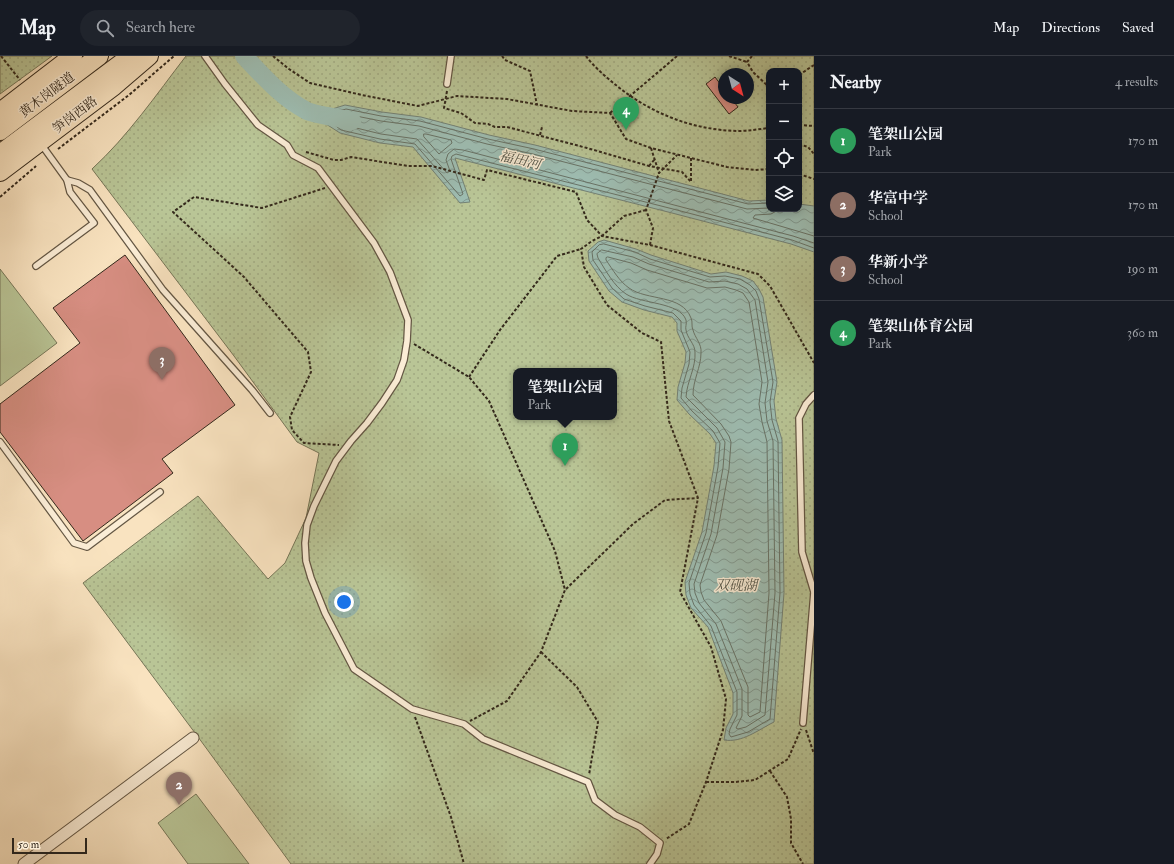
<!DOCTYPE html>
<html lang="en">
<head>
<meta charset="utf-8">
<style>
  body { margin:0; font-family:"IM FELL Double Pica","Noto Serif SC",serif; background:#20242c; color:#f1f3f6 }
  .controls { position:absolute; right:12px; top:12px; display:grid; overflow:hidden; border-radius:8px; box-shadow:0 2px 10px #0003 }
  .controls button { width:36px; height:36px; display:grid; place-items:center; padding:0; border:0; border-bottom:1px solid #363941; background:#171b24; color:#f1f3f6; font:20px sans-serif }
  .compass { position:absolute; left:718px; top:12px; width:36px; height:36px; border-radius:50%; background:#171b24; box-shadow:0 2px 10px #0003; rotate:144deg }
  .scale { position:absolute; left:12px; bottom:10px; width:75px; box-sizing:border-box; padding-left:4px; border:2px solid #33281b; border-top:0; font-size:11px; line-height:14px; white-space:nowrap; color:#33281b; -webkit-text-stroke:3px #fbedd6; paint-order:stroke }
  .you { position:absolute; left:344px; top:546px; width:14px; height:14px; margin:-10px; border:3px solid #fff; border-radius:50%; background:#1a73e8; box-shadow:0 0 0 6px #1a73e833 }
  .badge { display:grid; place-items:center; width:26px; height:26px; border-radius:50%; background:#db2777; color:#fff; font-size:13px; font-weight:700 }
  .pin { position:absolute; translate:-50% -33px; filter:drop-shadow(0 1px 2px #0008) }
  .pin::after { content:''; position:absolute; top:21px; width:14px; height:12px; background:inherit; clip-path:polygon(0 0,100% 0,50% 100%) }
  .popup { position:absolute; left:513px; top:312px; width:104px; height:52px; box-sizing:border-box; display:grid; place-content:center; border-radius:8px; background:#171b24; filter:drop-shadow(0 1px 3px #0005); font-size:13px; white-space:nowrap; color:#9ea1a6 }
  .popup b { font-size:15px; color:#f1f3f6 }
  .popup::after { content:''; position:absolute; left:50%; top:100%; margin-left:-8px; border:8px solid transparent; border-top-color:#171b24 }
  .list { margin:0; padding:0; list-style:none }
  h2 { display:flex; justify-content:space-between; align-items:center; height:52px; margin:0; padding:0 16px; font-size:17px }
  h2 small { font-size:13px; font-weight:400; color:#9ea1a6 }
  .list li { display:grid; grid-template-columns:26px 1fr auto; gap:12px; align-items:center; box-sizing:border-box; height:64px; padding:0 16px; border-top:1px solid #363941 }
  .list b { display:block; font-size:15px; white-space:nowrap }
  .list p { margin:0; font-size:13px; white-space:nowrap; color:#9ea1a6 }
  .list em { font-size:13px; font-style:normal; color:#9ea1a6 }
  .icon { flex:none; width:22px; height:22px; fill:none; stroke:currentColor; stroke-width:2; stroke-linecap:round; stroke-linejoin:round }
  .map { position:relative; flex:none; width:814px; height:808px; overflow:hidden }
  header { display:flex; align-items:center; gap:24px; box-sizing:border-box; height:56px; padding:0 20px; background:#171b24; border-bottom:1px solid #363941 }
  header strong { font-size:19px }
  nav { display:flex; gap:22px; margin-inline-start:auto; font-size:14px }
  .search { width:280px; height:36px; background:#20242c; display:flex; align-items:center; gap:10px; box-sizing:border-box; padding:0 14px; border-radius:22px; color:#9ea1a6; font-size:15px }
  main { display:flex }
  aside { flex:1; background:#171b24 }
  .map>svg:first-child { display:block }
</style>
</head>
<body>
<header>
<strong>Map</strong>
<div class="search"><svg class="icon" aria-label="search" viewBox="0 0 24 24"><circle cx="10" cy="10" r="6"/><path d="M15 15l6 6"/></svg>Search here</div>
<nav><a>Map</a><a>Directions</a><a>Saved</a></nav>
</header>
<main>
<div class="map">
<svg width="814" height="808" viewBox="0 0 814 808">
  <defs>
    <pattern id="park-dots" width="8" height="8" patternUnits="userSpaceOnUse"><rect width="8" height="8" fill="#b9c596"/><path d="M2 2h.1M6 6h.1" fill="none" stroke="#a0a981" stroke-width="1.8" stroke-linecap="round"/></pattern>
    <pattern id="water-waves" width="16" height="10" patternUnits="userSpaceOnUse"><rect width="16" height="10" fill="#9ebeb3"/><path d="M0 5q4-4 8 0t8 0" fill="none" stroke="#819a91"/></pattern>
  </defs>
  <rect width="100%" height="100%" fill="#f9e3c0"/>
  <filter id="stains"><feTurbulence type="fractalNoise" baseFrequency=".005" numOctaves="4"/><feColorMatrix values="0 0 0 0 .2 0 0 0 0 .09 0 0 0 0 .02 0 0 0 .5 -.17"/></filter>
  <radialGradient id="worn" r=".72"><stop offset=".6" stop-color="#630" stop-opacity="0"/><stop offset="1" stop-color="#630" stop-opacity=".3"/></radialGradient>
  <g fill="url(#park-dots)" stroke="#767658" fill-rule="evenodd">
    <path d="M0 0H52L0 38Z"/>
    <path d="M186 0H814V808H291L201 685 83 527 198 440 268 523 285 507 306 462 319 397 297 386 234 300 92 113C128 80 156 39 186 0ZM769 15H799V153H769ZM724 18H748V42H724ZM516 315H614V361H516Z"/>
  </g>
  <g fill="#b9c596" stroke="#767658">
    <path d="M0 213 57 287 0 330Z"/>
    <path d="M196 738 249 808H188L158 767Z"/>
  </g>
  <g fill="url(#water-waves)" stroke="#738276">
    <path d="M345 49 382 56 421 61 489 79 535 89 749 145 769 144V153H799V148L814 150V196L791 188 672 157 455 102 470 146 460 147 413 91 380 87 340 77 326 68 329 54Z"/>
    <path d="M604 184 636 193 651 199 711 218 726 216 742 220 753 225 759 233 763 241 777 326 774 345 776 363 782 384 784 537 774 666C758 674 742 687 724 684L726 672 733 658V637L708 571 691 552 686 539 685 526 702 476 714 410 716 387 710 378 689 358 677 344 678 331 685 307 686 296 677 275V267L672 261 644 254 622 246 609 235 589 205 588 195 598 186Z"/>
  </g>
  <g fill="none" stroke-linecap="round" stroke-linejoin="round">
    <g stroke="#687367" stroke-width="1">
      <path d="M424 78H426L451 84 452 87 439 98 424 81Z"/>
      <path d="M769 147 748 148 534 93 488 83 420 65 381 60 346 53 333 57 331 66 341 74 380 83 415 88 460 140 463 138 451 103 452 100 456 98 673 153 792 184 814 192"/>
      <path d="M769 152 747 153 533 98 487 88 419 70 381 65 346 58 337 62V64L344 69 381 78 417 83 447 117 450 115 446 104 448 98 454 93 463 94 793 180 814 187"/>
      <path d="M780 153 771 158 755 159 753 162 814 180"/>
      <path d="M604 188 635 196 650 203 710 221 725 220 740 223 750 229 756 235 759 243 773 326 770 346 772 364 778 385 780 537 770 663 748 676 731 681 729 678 730 673 737 659V636L711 570 694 549 690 538 689 527 706 477 718 411 720 387 713 375 692 355 681 342 682 332 689 308 690 296 681 274V265L673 257 645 250 624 243 612 232 593 204 592 196 599 189Z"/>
      <path d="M602 194 633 201 649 208 709 226 725 225 738 228 747 233 755 244 768 326 765 347 767 365 773 385 775 537 765 659 746 671 738 673 736 672 742 660V633L716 568 699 547 695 537 694 528 711 478 723 412 725 386 717 372 686 341C687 325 696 312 695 296 695 288 687 282 686 274 685 271 687 268 686 264 680 246 641 248 626 238 614 230 606 215 598 202L597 198Z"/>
      <path d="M608 201 631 207 647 214 707 232 725 231 736 234 743 237 749 246 762 326 759 348 762 366 767 386 769 537 760 656 750 661 748 659V631L721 565 704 544 701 536 700 529 717 479 729 413 731 386 729 380 721 368 693 339C693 324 701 311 701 297 702 288 695 282 693 274 691 270 693 266 691 262 682 238 647 245 629 232 619 225 613 214 606 204V202Z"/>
    </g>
    <path stroke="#9ebeb3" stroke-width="18" d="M244 0C263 20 282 42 307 55 316 59 341 62 352 65"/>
  </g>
  <g fill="#d78e82" stroke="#33281b">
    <path d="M715 21 724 33V42H731L738 51 729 58 706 28Z"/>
    <path d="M125 199 235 349 162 403 173 417 83 485 0 376V348L80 287 53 252Z"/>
  </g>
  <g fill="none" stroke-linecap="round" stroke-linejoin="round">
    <g stroke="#645744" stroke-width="8">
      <g id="lane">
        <path d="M205 0 225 28 258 69 287 89 293 99 318 112 374 187 390 216 408 264 407 285 404 304 397 324 382 347 367 367 351 385 336 405 314 450 307 469 305 487 306 505 311 522 325 557 354 613 412 653 464 668 483 683 588 726 595 744 615 759 640 771 660 787 657 798 650 808"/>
        <path d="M447 28 451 0"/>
        <path d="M41 88 67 124 78 127 90 134 163 234 252 334 270 357"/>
        <path d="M36 210 94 167 70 136 67 124"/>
        <path d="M814 339 806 348 799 362 802 496 814 536"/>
        <path d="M0 386 74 487 87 491 160 436"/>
        <path d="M803 667 814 536"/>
      </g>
    </g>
    <g stroke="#645744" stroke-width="13">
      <path id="street" d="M24 808 193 682"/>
    </g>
    <g stroke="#33281b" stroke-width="20">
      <g id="primary">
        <path d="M0 56 73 0"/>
        <path d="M0 75 99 0"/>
        <path d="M0 98 131 0"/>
        <path d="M0 116 114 30 149 0"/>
      </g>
    </g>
    <g stroke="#33281b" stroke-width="2" stroke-dasharray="3 2" stroke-linecap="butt">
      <path d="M1 0 20 24"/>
      <path d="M273 0 289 13 310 27 362 39 418 50 457 40 507 43 572 55 610 57 626 83 651 92 727 111 755 114 769 113"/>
      <path d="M502 0 505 4 530 15 537 49"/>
      <path d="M586 0C594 11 606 21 617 30 652 58 693 74 738 75 749 75 759 73 769 72"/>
      <path d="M729 0 747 6"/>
      <path d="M752 0 747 6 753 16 769 31"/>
      <path d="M799 19 814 9"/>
      <path d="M447 35 444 52 461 57 475 67 488 68 495 71H507L587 92 649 110 682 116 691 126V102"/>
      <path d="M610 57 677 0"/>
      <path d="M799 69 814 70"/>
      <path d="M540 79 542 71"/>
      <path d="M799 88 808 91 814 98"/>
      <path d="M58 93 129 39 174 0"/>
      <path d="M306 96 334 104H341L351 101 408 110H432L484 124 487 114 576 136 587 164 602 180 650 189 758 218 770 230 814 307"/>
      <path d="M649 110 655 103"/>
      <path d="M799 118 814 123"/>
      <path d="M325 132 262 152 194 141 173 156 244 221 308 296 311 316 290 361 292 374 304 387 339 389"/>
      <path d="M0 141 36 110"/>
      <path d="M646 154 624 160 602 180 592 185 581 193 584 211 607 249 642 277 661 286 669 365 698 442 680 536 711 591 726 643 723 674 706 726 689 768 666 783"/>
      <path d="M650 189 653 172 646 154 659 117"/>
      <path d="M414 288 469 321 489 345 555 495 565 534 541 596 507 645 470 665"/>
      <path d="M469 321 500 274 557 200 581 193"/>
      <path d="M566 533 633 468 665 444 698 442"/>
      <path d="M541 596 577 631 598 666 589 719"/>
      <path d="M415 661 451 761 464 808"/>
      <path d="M806 674 814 698"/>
      <path d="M770 715 787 741 791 763V787L803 808"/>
      <path d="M706 726H735L755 724 788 703 801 673"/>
    </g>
    <use href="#lane" stroke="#fbedd6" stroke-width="5.5"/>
    <use href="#street" stroke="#fbedd6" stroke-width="11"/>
    <use href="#primary" stroke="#f9e3c0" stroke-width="18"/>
    <path stroke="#33281b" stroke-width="2" stroke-dasharray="3 2" stroke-linecap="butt" d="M651 92 659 117 677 99"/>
  </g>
  <g text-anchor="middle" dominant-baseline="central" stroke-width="3" stroke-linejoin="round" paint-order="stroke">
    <g font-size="13" fill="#33281b" stroke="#fbedd6">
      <text transform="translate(47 39) rotate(-37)">黄木岗隧道</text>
      <text transform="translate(75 59) rotate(-37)">笋岗西路</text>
    </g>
    <g font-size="14" font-style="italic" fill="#535549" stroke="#fbedd6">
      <text transform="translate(520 104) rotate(13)">福田河</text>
      <text x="736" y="529">双砚湖</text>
    </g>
  </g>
  <rect width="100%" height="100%" filter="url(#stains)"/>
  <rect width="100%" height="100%" fill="url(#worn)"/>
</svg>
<div class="controls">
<button>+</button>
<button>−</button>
<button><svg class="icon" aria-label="locate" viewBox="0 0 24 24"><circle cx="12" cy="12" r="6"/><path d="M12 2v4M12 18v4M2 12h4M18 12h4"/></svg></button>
<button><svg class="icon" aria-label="layers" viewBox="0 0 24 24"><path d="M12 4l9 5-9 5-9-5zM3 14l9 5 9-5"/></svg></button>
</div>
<svg class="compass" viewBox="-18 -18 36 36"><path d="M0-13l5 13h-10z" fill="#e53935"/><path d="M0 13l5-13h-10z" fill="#9ea1a6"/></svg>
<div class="scale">50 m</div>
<div class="you"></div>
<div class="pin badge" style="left:565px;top:410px;background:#2e9e5b">1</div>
<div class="popup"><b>笔架山公园</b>Park</div>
<div class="pin badge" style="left:179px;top:749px;background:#8d6e63">2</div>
<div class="pin badge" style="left:162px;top:324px;background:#8d6e63">3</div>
<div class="pin badge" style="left:626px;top:74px;background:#2e9e5b">4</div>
</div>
<aside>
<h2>Nearby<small>4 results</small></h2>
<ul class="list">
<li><span class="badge" style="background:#2e9e5b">1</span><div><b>笔架山公园</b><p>Park</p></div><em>170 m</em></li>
<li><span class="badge" style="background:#8d6e63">2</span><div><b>华富中学</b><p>School</p></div><em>170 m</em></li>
<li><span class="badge" style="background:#8d6e63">3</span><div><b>华新小学</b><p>School</p></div><em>190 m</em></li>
<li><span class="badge" style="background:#2e9e5b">4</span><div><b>笔架山体育公园</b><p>Park</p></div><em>360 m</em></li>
</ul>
</aside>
</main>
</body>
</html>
